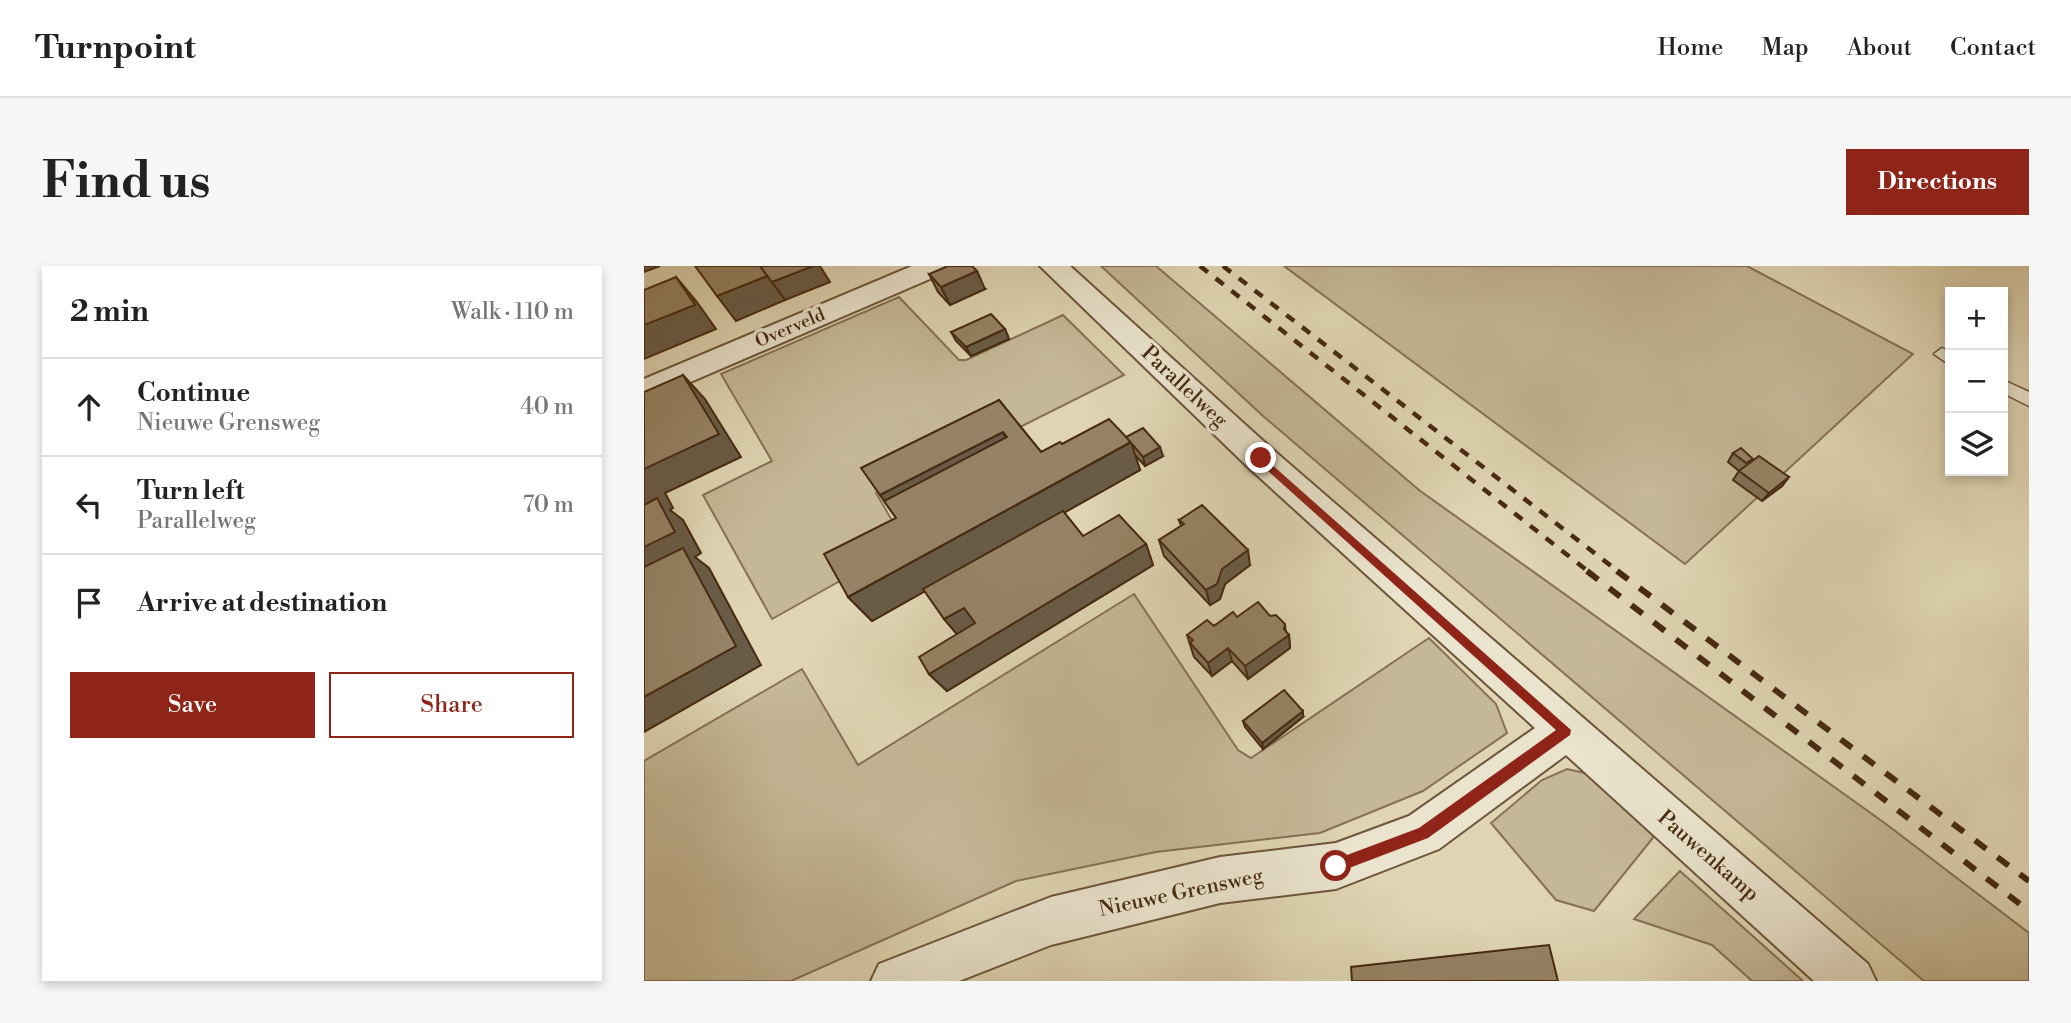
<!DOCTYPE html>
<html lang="en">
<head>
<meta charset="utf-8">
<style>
  body { margin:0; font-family:"Libre Bodoni",serif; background:#f6f6f6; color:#222 }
  .controls { position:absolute; right:21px; top:21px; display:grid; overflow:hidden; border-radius:0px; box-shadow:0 4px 10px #0003 }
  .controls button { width:63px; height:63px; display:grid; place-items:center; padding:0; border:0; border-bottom:2px solid #e0e0e0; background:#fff; color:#222; font:35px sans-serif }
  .stop { position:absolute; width:21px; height:21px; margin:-16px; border:5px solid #8f2418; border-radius:50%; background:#fff }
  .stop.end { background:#8f2418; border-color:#fff; box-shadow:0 2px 7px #0008 }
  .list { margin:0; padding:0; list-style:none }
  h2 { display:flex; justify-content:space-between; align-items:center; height:91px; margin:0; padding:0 28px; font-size:30px }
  h2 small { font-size:23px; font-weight:400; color:#767676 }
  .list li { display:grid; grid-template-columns:46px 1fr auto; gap:21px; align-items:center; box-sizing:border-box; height:98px; padding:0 28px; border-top:2px solid #e0e0e0 }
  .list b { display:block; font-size:26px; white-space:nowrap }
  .list p { margin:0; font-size:23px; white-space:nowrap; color:#767676 }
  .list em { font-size:23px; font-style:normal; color:#767676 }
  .actions { display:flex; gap:14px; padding:21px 28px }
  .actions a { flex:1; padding:16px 0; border:2px solid #8f2418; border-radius:0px; text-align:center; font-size:24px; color:#8f2418 }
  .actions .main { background:#8f2418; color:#fff }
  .icon { flex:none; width:38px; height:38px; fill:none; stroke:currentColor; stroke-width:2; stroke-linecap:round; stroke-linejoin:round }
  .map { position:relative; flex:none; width:1385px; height:715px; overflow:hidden; border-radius:0px }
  header { display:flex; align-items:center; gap:42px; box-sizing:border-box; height:98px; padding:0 35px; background:#fff; border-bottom:2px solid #e0e0e0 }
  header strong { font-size:33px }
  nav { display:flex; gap:38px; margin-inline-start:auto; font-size:24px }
  .intro { display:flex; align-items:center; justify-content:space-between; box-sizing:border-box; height:168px; padding:0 42px }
  h1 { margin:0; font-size:49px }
  .button { padding:18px 32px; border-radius:0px; background:#8f2418; color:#fff; font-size:24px; font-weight:700 }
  main { display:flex; gap:42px; padding:0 42px }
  aside { flex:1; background:#fff; border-radius:0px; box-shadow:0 4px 10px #0003 }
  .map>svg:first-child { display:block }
</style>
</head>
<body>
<header>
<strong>Turnpoint</strong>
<nav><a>Home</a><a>Map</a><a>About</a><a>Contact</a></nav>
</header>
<div class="intro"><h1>Find us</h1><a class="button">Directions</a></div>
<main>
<aside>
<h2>2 min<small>Walk · 110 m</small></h2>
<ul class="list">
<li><svg class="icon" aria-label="ahead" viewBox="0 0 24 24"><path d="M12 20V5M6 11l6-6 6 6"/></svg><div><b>Continue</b><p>Nieuwe Grensweg</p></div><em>40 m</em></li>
<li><svg class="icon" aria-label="left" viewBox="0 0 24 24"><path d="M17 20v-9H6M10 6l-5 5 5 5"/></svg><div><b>Turn left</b><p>Parallelweg</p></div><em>70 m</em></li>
<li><svg class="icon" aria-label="arrive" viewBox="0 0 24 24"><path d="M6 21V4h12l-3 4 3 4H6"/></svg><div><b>Arrive at destination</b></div></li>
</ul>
<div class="actions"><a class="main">Save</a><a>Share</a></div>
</aside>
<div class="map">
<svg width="1385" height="715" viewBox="0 0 1385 715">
  <rect width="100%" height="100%" fill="#dfd5b3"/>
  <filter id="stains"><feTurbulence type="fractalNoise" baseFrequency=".00286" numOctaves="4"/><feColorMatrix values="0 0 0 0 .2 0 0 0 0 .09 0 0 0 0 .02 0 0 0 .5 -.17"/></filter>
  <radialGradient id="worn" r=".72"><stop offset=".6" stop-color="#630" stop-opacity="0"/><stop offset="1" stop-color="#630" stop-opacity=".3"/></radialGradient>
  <g fill="#c5b897" stroke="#867154" stroke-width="2">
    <path d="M457 0H512L775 224 1242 558 1385 667V715H1280L619 150Z"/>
    <path d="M640 0H1103L1269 88 1041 298Z"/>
    <path d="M255 31 315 94H322L419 49 480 109 374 162 369 158 232 227 262 278 128 353 59 229 128 195 77 108Z"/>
    <path d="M490 328 594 484 607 492 785 372 852 438 863 467 779 525 676 567 512 586 372 615 147 715H0V495L158 403 214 499Z"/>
    <path d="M923 503 945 508 1012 568 950 645 912 634 847 557 898 514Z"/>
    <path d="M1036 605 1159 715H1108L1068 679 990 653Z"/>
  </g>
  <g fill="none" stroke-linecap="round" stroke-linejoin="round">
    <g stroke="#6d553a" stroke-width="3">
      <g id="service">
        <path d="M1298 82 1306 86V99L1290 88Z"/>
        <path d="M1359 114 1385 126V140L1359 127Z"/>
      </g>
    </g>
    <g stroke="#6d553a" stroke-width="4">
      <g id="minor">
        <path d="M268 0H306L302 6 0 136V113Z"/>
        <path d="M396 0H426L628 183 1224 698 1232 715H1170L922 489 795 583 692 623 576 637 407 679 315 715H227L235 698 407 631 576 591 692 577 765 550 891 462 604 201Z"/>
      </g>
    </g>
    <use href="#service" fill="#eae4ce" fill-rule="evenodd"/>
    <use href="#minor" fill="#eae4ce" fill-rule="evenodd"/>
    <g stroke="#472a11" stroke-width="4.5" stroke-dasharray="10 10" stroke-linecap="butt">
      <path d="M556 0 945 306"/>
      <path d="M579 0 975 306"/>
    </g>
    <g stroke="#472a11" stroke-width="6" stroke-dasharray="14 14" stroke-linecap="butt">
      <path d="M943 305 1385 645"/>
      <path d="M973 305 1385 615"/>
    </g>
  </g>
  <g fill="#817157" stroke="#472a11" stroke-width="2">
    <path d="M285 8 341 23 306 39 294 26Z"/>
    <path d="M361 63 365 73 327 90 312 75 307 66Z"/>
    <path d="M355 134 397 186 418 178 482 171 519 190 501 200 491 189 496 204 420 246 439 270 502 278 509 299 303 425 285 408 313 368 300 353 281 325 228 355 204 331 252 252 236 229Z"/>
    <path d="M1089 187 1108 195 1145 211 1138 220 1118 235 1089 214 1095 205 1084 196Z"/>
    <path d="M535 254 606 299 581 318 576 333 566 339 520 290 515 274 537 260Z"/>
    <path d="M626 350 645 369 646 382 604 413 588 395 568 410 550 391 543 369 593 351Z"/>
    <path d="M659 451 619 483 601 461 599 455Z"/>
  </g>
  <g fill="#695c47" stroke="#472a11" stroke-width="2">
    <path d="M0 0H16L0 6Z"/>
    <path d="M169 0H176L186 16 141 34 128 16Z"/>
    <path d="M333 5 341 23 306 39 297 21Z"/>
    <path d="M123 10 141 34 92 55 73 30Z"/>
    <path d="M32 11 53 36 72 63 0 93V59Z"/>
    <path d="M361 63 365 73 327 90 322 81Z"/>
    <path d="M39 109 61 133 97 191 21 227 29 242 26 244 39 254 57 287 51 291 65 302 117 399 0 466V203Z"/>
    <path d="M359 166 373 194 256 255 236 229Z"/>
    <path d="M487 176 496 204 228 355 204 331Z"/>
    <path d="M516 181 519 190 501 200 499 191Z"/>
    <path d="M1145 211 1138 220 1118 235 1125 227Z"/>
    <path d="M502 278 509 299 303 425 285 408Z"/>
    <path d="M604 284 606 299 581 318 576 333 566 339 562 324 578 303Z"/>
    <path d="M320 342 336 361 317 373 300 353Z"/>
    <path d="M641 358 642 371 645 369 646 382 604 413 601 400 640 363Z"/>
    <path d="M584 382 588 395 568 410 564 397Z"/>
    <path d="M659 445V451L619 483 618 477Z"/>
  </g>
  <g fill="#968365" stroke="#472a11" stroke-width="2">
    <path d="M51 0H116L123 10 73 30Z"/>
    <path d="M116 0H169L128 16Z"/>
    <path d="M304 0H328L333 5 297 21 285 8Z"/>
    <path d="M32 11 51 39 0 59V24Z"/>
    <path d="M347 48 361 63 322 81 307 66Z"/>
    <path d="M39 109 75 168 0 203V126Z"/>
    <path d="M355 134 397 186 416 176 418 178 465 153 487 176 204 331 180 288 252 252 240 235 363 171 359 166 236 229 217 202Z"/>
    <path d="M499 162 516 181 499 191 482 171Z"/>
    <path d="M1097 182 1109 193 1102 197 1089 187Z"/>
    <path d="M1115 190 1145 211 1125 227 1095 205Z"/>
    <path d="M13 232 31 266 0 281V239Z"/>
    <path d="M558 239 604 284 578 303 573 318 562 324 515 274 540 258 535 254Z"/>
    <path d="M419 245 439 270 475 249 502 278 285 408 275 391 331 357 320 342 300 353 279 323Z"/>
    <path d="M39 282 92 380 0 431V301Z"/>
    <path d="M614 336 626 350 632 349 641 358 640 363 645 369 601 400 584 382 564 397 546 377 549 374 543 369 563 354 570 360 589 346 593 351Z"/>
    <path d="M640 424 659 445 618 477 599 455Z"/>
    <path d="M905 679 914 715H708L707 701Z"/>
  </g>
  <path fill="#8f2418" d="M617 189 927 464 926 469 784 572 692 607 685 600 687 595 775 562 912 464 613 195V190Z"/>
  <g text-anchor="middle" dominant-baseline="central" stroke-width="7" stroke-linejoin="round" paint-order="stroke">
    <g font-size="18" fill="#472a11" stroke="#eae4ce">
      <text transform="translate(146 62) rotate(-23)">Overveld</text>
    </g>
    <g font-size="21" fill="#472a11" stroke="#eae4ce">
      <text transform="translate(540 121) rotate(43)">Parallelweg</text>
      <text transform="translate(1064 590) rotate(41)">Pauwenkamp</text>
      <text transform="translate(537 627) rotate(-12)">Nieuwe Grensweg</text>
    </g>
  </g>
  <rect width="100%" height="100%" filter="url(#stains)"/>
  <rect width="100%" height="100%" fill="url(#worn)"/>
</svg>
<div class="controls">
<button>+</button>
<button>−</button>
<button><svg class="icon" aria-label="layers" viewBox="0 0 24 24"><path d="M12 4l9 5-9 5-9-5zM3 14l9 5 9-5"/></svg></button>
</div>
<div class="stop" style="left:692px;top:600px"></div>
<div class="stop end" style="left:617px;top:192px"></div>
</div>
</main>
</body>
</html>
